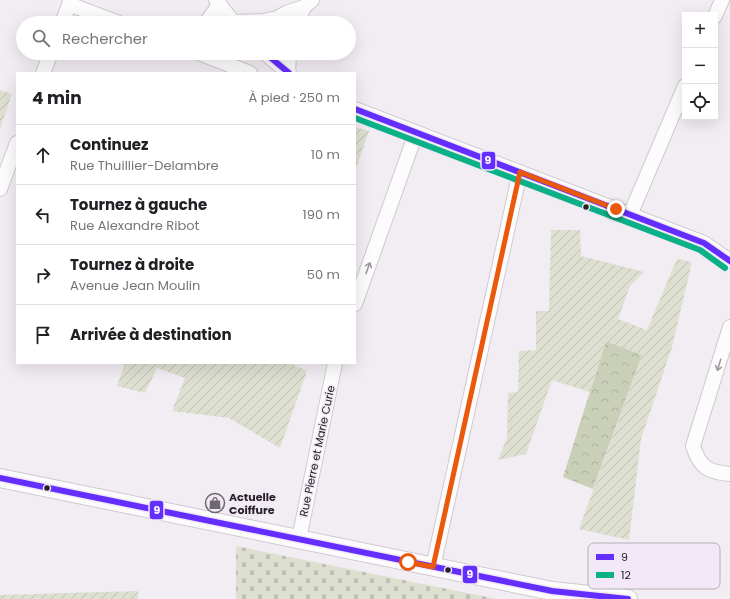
<!DOCTYPE html>
<html lang="fr">
<head>
<meta charset="utf-8">
<style>
  body { margin:0; font-family:Poppins,sans-serif; background:#f2f2f2; color:#202124 }
  .controls { position:absolute; right:12px; top:12px; display:grid; overflow:hidden; border-radius:0px; box-shadow:0 4px 16px #0002 }
  .controls button { width:36px; height:36px; display:grid; place-items:center; padding:0; border:0; border-bottom:1px solid #e0e0e0; background:#fff; color:#202124; font:20px sans-serif }
  .stop { position:absolute; width:12px; height:12px; margin:-9px; border:3px solid #ea580c; border-radius:50%; background:#fff }
  .stop.end { background:#ea580c; border-color:#fff; box-shadow:0 1px 4px #0008 }
  .list { margin:0; padding:0; list-style:none }
  h2 { display:flex; justify-content:space-between; align-items:center; height:52px; margin:0; padding:0 16px; font-size:17px }
  h2 small { font-size:13px; font-weight:400; color:#757577 }
  .list li { display:grid; grid-template-columns:26px 1fr auto; gap:12px; align-items:center; box-sizing:border-box; height:60px; padding:0 16px; border-top:1px solid #e0e0e0 }
  .list b { display:block; font-size:15px; white-space:nowrap }
  .list p { margin:0; font-size:13px; white-space:nowrap; color:#757577 }
  .list em { font-size:13px; font-style:normal; color:#757577 }
  .icon { flex:none; width:22px; height:22px; fill:none; stroke:currentColor; stroke-width:2; stroke-linecap:round; stroke-linejoin:round }
  .map { position:relative; flex:none; width:730px; height:599px; overflow:hidden }
  .search { position:absolute; background:#fff; box-shadow:0 4px 16px #0002; left:16px; top:16px; width:340px; height:44px; display:flex; align-items:center; gap:10px; box-sizing:border-box; padding:0 14px; border-radius:22px; color:#757577; font-size:15px }
  .panel { position:absolute; background:#fff; box-shadow:0 4px 16px #0002; left:16px; top:72px; width:340px; height:292px; border-radius:0px }
  .map>svg:first-child { display:block }
</style>
</head>
<body>
<div class="map">
<svg width="730" height="599" viewBox="0 0 730 599">
  <defs>
    <pattern id="forest-crowns" width="20" height="18" patternUnits="userSpaceOnUse"><rect width="20" height="18" fill="#cacfb8"/><path d="M2 6a3 3 0 1 1 6 0M12 15a3 3 0 1 1 6 0" fill="none" stroke="#adb19e"/></pattern>
    <pattern id="cemetery-stones" width="16" height="16" patternUnits="userSpaceOnUse"><rect width="16" height="16" fill="#dde0d1"/><path d="M2 7V4a2 2 0 0 1 4 0v3zM10 15v-3a2 2 0 0 1 4 0v3z" fill="#bec0b3"/></pattern>
    <pattern id="garden-furrows" width="10" height="10" patternUnits="userSpaceOnUse"><rect width="10" height="10" fill="#dde0d1"/><path d="M-1 1l2-2M0 10L10 0M9 11l2-2" fill="none" stroke="#bec0b3"/></pattern>
  </defs>
  <rect width="100%" height="100%" fill="#f2ecf3"/>
  <path fill="url(#forest-crowns)" d="M606 341 642 355 593 489 563 477Z"/>
  <path fill="url(#cemetery-stones)" d="M236 546 497 599H236Z"/>
  <g fill="url(#garden-furrows)">
    <path d="M0 90 12 94 0 129Z"/>
    <path d="M355 127 369 131 355 171Z"/>
    <path d="M551 230H580L581 256 644 272 630 286 618 319 647 330 677 259 692 262 672 347 641 439 629 540 579 529 642 355 606 341 590 392 552 380 526 454 498 460 507 438 508 393 518 392 519 351 536 350V311H549Z"/>
    <path d="M125 363H289L307 371 280 448 229 418 172 411 185 378 157 368 145 393 117 386Z"/>
    <path d="M138 591V599H0V595Z"/>
  </g>
  <g fill="none" stroke-linecap="round" stroke-linejoin="round">
    <g stroke="#cfcad0" stroke-width="16">
      <g id="minor">
        <path d="M216 0 234 23"/>
        <path d="M69 4 119 23"/>
        <path d="M715 16 722 0"/>
        <path d="M233 22 263 21 277 18 286 13 304 7 312 0"/>
        <path d="M62 23 71 0"/>
        <path d="M206 23 219 5"/>
        <path d="M297 23 304 7"/>
        <path d="M199 53 250 73"/>
        <path d="M265 53 289 73"/>
        <path d="M43 73 51 53"/>
        <path d="M288 73 289 53"/>
        <path d="M355 109 704 243 730 261"/>
        <path d="M0 189 17 143"/>
        <path d="M630 215 685 86"/>
        <path d="M355 304 416 133"/>
        <path d="M730 327 693 446C700 468 708 472 730 474"/>
        <path d="M299 539 335 363"/>
        <path d="M433 567 520 172"/>
      </g>
    </g>
    <g stroke="#cfcad0" stroke-width="20">
      <path id="major" d="M0 478 552 591 628 599"/>
    </g>
    <use href="#minor" stroke="#fdfcfd" stroke-width="14"/>
    <use href="#major" stroke="#fdfcfd" stroke-width="18"/>
    <g stroke="#f3e9f6" stroke-width="9">
      <g id="bus-1">
        <path d="M265 53 289 73"/>
        <path d="M355 109 704 243 730 261"/>
        <path d="M0 478 552 591 628 599"/>
      </g>
    </g>
    <g stroke="#f3e9f6" stroke-width="9">
      <path id="bus-2" d="M355 118 700 250 725 268"/>
    </g>
    <use href="#bus-1" stroke="#642efe" stroke-width="6"/>
    <use href="#bus-2" stroke="#0ab086" stroke-width="6"/>
  </g>
  <defs><path id="oneway-shaft" d="M-6 0H5M1.5-3L5.5 0L1.5 3" fill="none" stroke-width="1.6" stroke-linecap="round" stroke-linejoin="round"/></defs>
  <g stroke="#9c9a9d">
    <use href="#oneway-shaft" transform="translate(368 268) rotate(-70)"/>
    <use href="#oneway-shaft" transform="translate(719 365) rotate(107)"/>
  </g>
  <g fill="none" stroke-linecap="round" stroke-linejoin="round">
    <path stroke="#ea580c" stroke-width="5" d="M408 562 433 567 520 172 616 209"/>
  </g>
  <defs>
    <g id="shop-ring" transform="scale(1)"><circle r="9.5" fill="#f3e9f6" stroke="#6d696e" stroke-width="1.5"/><path d="M-5-2.5h2.3a2.7 3.5 0 0 1 5.4 0H5L5.5 6h-11ZM-1.5-2.5h3a1.5 2.3 0 0 0-3 0Z" fill="#6d696e"/></g>
  </defs>
  <g fill-rule="evenodd">
    <use href="#shop-ring" x="215" y="503"/>
  </g>
  <g fill="#262227" stroke="#f3e9f6" stroke-width="1.5">
    <circle cx="586" cy="207" r="3.5"/>
    <circle cx="47" cy="488" r="3.5"/>
    <circle cx="448" cy="570" r="3.5"/>
  </g>
  <g text-anchor="middle" dominant-baseline="central" stroke-width="3" stroke-linejoin="round" paint-order="stroke">
    <g font-size="11" fill="#262227" stroke="#f3e9f6">
      <text transform="translate(317 451) rotate(-78)">Rue Pierre et Marie Curie</text>
    </g>
    <g font-size="11" font-weight="bold" fill="#262227" stroke="#f3e9f6" text-anchor="start">
      <text x="229" y="497">Actuelle<tspan x="229" dy="13">Coiffure</tspan></text>
    </g>
  </g>
  <rect x="588" y="543" width="132" height="46" rx="6" fill="#f3e9f6" stroke="#b6adb8" stroke-width="1"/>
  <rect x="596" y="554" width="18" height="6" fill="#642efe"/>
  <rect x="596" y="572" width="18" height="6" fill="#0ab086"/>
  <g font-size="11" fill="#262227">
    <text x="621" y="561">9</text>
    <text x="621" y="579">12</text>
  </g>
  <g stroke="#f3e9f6" stroke-width="1.5">
    <rect x="481" y="151" width="15" height="19" rx="4" fill="#642efe"/>
    <rect x="149" y="500" width="15" height="20" rx="4" fill="#642efe"/>
    <rect x="462" y="565" width="16" height="19" rx="4" fill="#642efe"/>
  </g>
  <g font-size="11" text-anchor="middle" font-weight="bold" fill="#fff">
    <text x="488" y="164">9</text>
    <text x="157" y="514">9</text>
    <text x="470" y="578">9</text>
  </g>
</svg>
<div class="controls">
<button>+</button>
<button>−</button>
<button><svg class="icon" aria-label="locate" viewBox="0 0 24 24"><circle cx="12" cy="12" r="6"/><path d="M12 2v4M12 18v4M2 12h4M18 12h4"/></svg></button>
</div>
<div class="stop" style="left:408px;top:562px"></div>
<div class="stop end" style="left:616px;top:209px"></div>
<div class="search"><svg class="icon" aria-label="search" viewBox="0 0 24 24"><circle cx="10" cy="10" r="6"/><path d="M15 15l6 6"/></svg>Rechercher</div>
<section class="panel">
<h2>4 min<small>À pied · 250 m</small></h2>
<ul class="list">
<li><svg class="icon" aria-label="ahead" viewBox="0 0 24 24"><path d="M12 20V5M6 11l6-6 6 6"/></svg><div><b>Continuez</b><p>Rue Thuillier-Delambre</p></div><em>10 m</em></li>
<li><svg class="icon" aria-label="left" viewBox="0 0 24 24"><path d="M17 20v-9H6M10 6l-5 5 5 5"/></svg><div><b>Tournez à gauche</b><p>Rue Alexandre Ribot</p></div><em>190 m</em></li>
<li><svg class="icon" aria-label="right" viewBox="0 0 24 24"><path d="M7 20v-9h11M14 6l5 5-5 5"/></svg><div><b>Tournez à droite</b><p>Avenue Jean Moulin</p></div><em>50 m</em></li>
<li><svg class="icon" aria-label="arrive" viewBox="0 0 24 24"><path d="M6 21V4h12l-3 4 3 4H6"/></svg><div><b>Arrivée à destination</b></div></li>
</ul>
</section>
</div>
</body>
</html>
